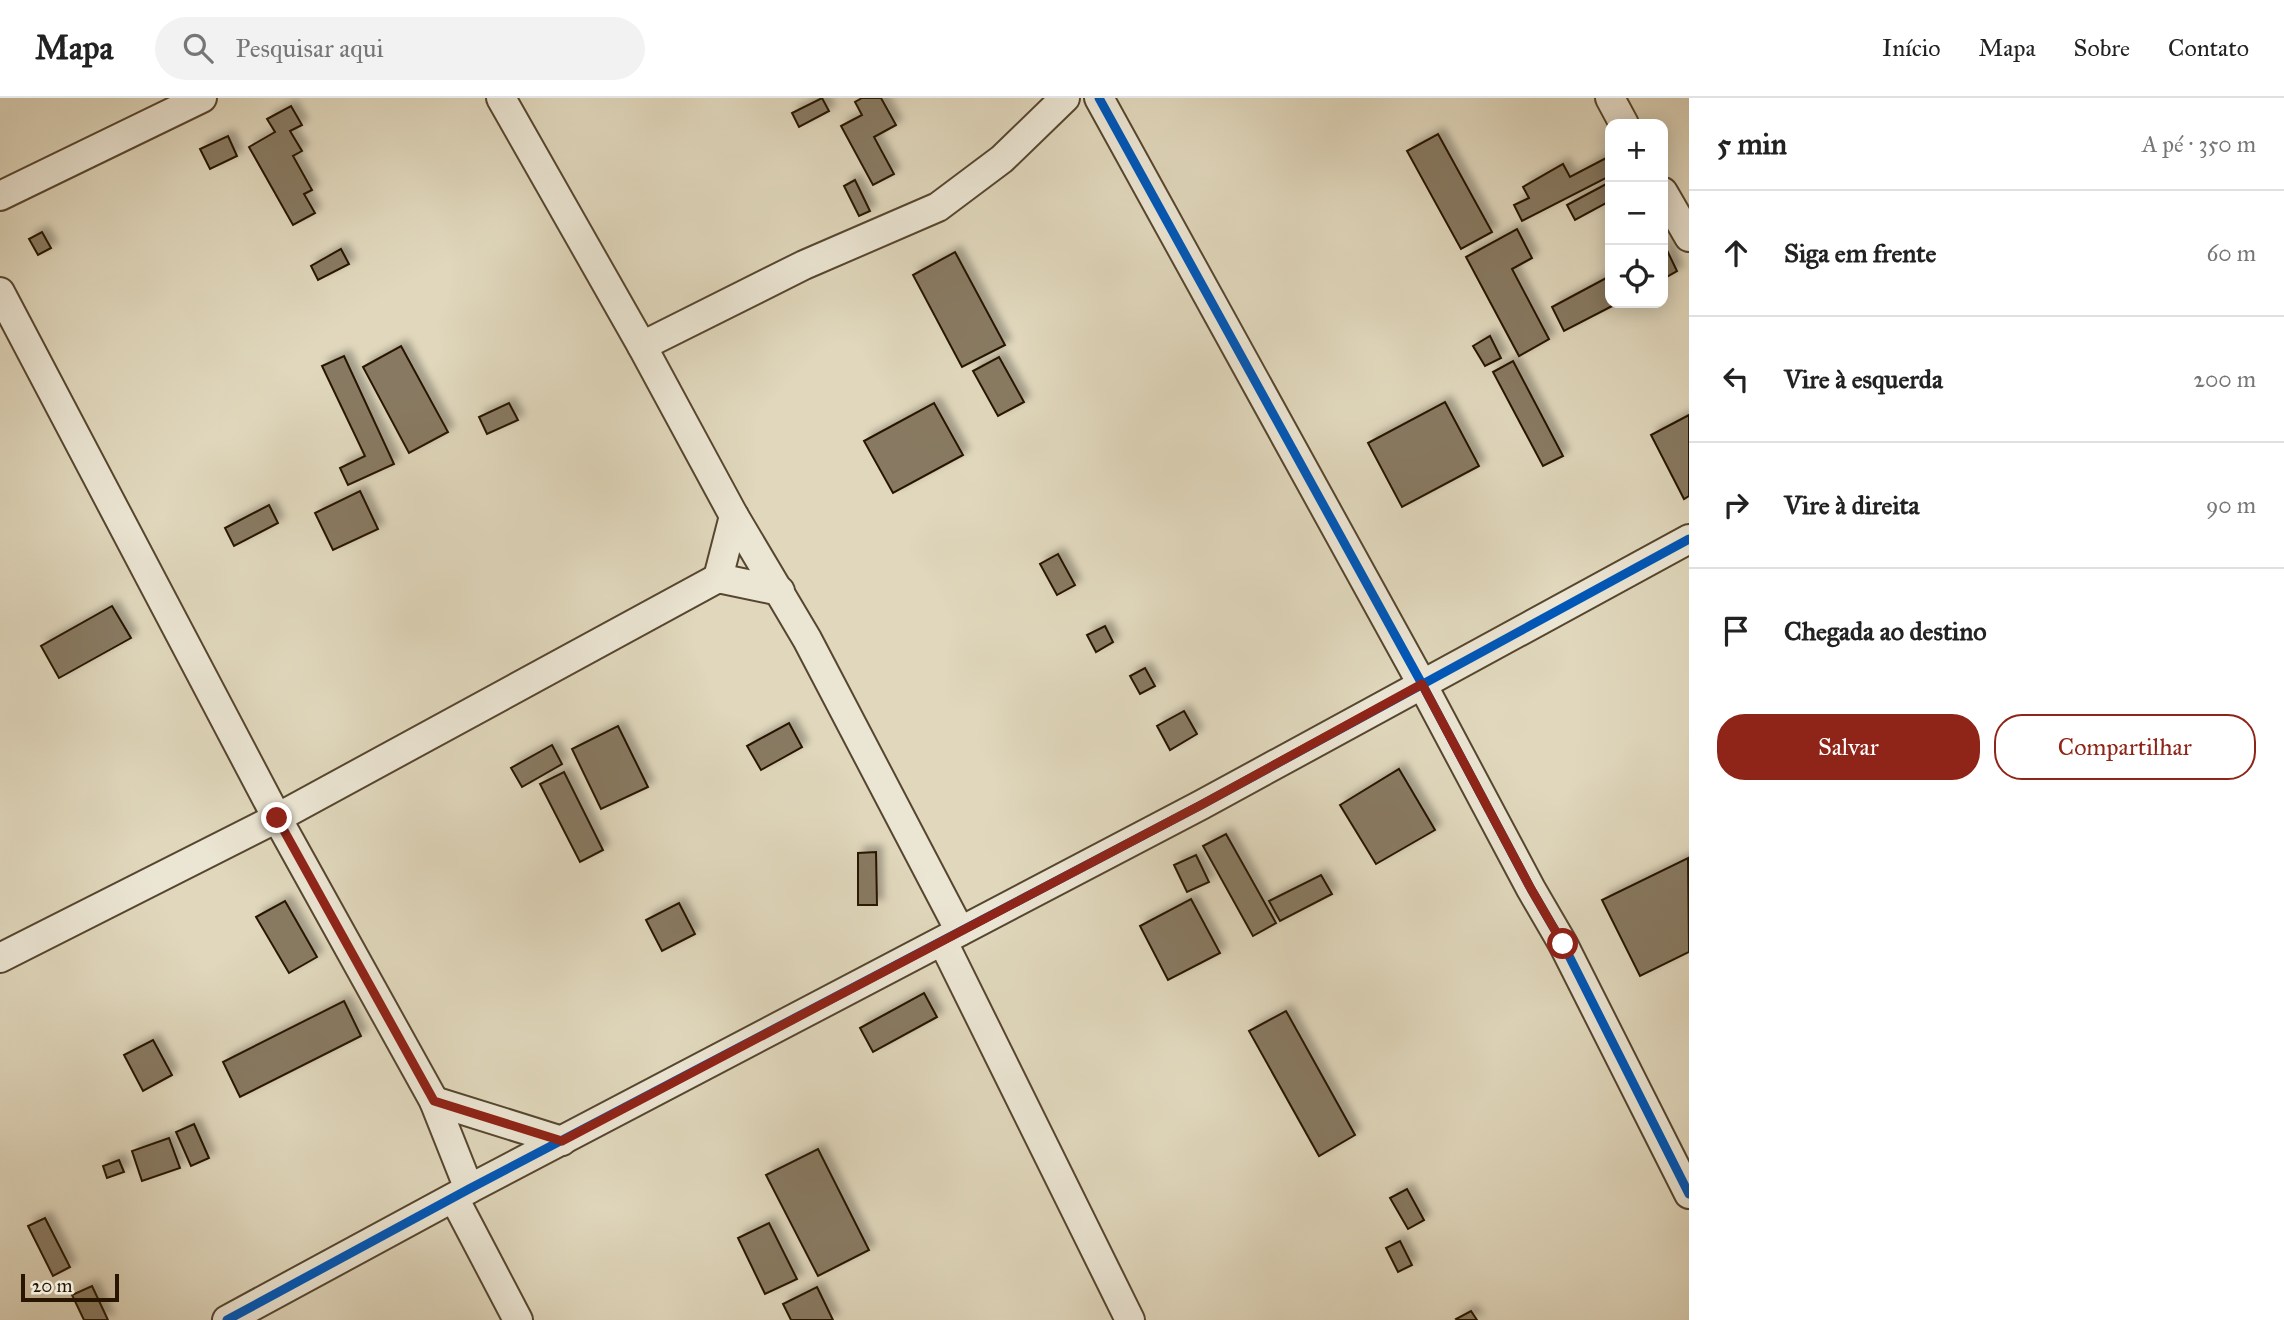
<!DOCTYPE html>
<html lang="pt">
<head>
<meta charset="utf-8">
<style>
  body { margin:0; font-family:"IM FELL Great Primer",serif; background:#f2f2f2; color:#222 }
  .controls { position:absolute; right:21px; top:21px; display:grid; overflow:hidden; border-radius:14px; box-shadow:0 4px 18px #0003 }
  .controls button { width:63px; height:63px; display:grid; place-items:center; padding:0; border:0; border-bottom:2px solid #e0e0e0; background:#fff; color:#222; font:35px sans-serif }
  .scale { position:absolute; left:21px; bottom:18px; width:98px; box-sizing:border-box; padding-left:7px; border:4px solid #281500; border-top:0; font-size:19px; line-height:24px; white-space:nowrap; color:#281500; -webkit-text-stroke:5px #ebe5d3; paint-order:stroke }
  .stop { position:absolute; width:21px; height:21px; margin:-16px; border:5px solid #8f2418; border-radius:50%; background:#fff }
  .stop.end { background:#8f2418; border-color:#fff; box-shadow:0 2px 7px #0008 }
  .list { margin:0; padding:0; list-style:none }
  h2 { display:flex; justify-content:space-between; align-items:center; height:91px; margin:0; padding:0 28px; font-size:30px }
  h2 small { font-size:23px; font-weight:400; color:#767676 }
  .list li { display:grid; grid-template-columns:46px 1fr auto; gap:21px; align-items:center; box-sizing:border-box; height:126px; padding:0 28px; border-top:2px solid #e0e0e0 }
  .list b { display:block; font-size:26px; white-space:nowrap }
  .list em { font-size:23px; font-style:normal; color:#767676 }
  .actions { display:flex; gap:14px; padding:21px 28px }
  .actions a { flex:1; padding:16px 0; border:2px solid #8f2418; border-radius:28px; text-align:center; font-size:24px; color:#8f2418 }
  .actions .main { background:#8f2418; color:#fff }
  .icon { flex:none; width:38px; height:38px; fill:none; stroke:currentColor; stroke-width:2; stroke-linecap:round; stroke-linejoin:round }
  .map { position:relative; flex:none; width:1689px; height:1222px; overflow:hidden }
  header { display:flex; align-items:center; gap:42px; box-sizing:border-box; height:98px; padding:0 35px; background:#fff; border-bottom:2px solid #e0e0e0 }
  header strong { font-size:33px }
  nav { display:flex; gap:38px; margin-inline-start:auto; font-size:24px }
  .search { width:490px; height:63px; background:#f2f2f2; display:flex; align-items:center; gap:18px; box-sizing:border-box; padding:0 24px; border-radius:38px; color:#767676; font-size:26px }
  main { display:flex }
  aside { flex:1; background:#fff }
  .map>svg:first-child { display:block }
</style>
</head>
<body>
<header>
<strong>Mapa</strong>
<div class="search"><svg class="icon" aria-label="search" viewBox="0 0 24 24"><circle cx="10" cy="10" r="6"/><path d="M15 15l6 6"/></svg>Pesquisar aqui</div>
<nav><a>Início</a><a>Mapa</a><a>Sobre</a><a>Contato</a></nav>
</header>
<main>
<div class="map">
<svg width="1689" height="1222" viewBox="0 0 1689 1222">
  <defs>
    <filter id="shadow"><feDropShadow dx="6" dy="-6" stdDeviation="3.5" flood-color="#0004"/></filter>
  </defs>
  <rect width="100%" height="100%" fill="#e0d7bc"/>
  <filter id="stains"><feTurbulence type="fractalNoise" baseFrequency=".00286" numOctaves="4"/><feColorMatrix values="0 0 0 0 .2 0 0 0 0 .09 0 0 0 0 .02 0 0 0 .5 -.17"/></filter>
  <radialGradient id="worn" r=".72"><stop offset=".6" stop-color="#630" stop-opacity="0"/><stop offset="1" stop-color="#630" stop-opacity=".3"/></radialGradient>
  <g fill="#887a62" stroke="#281500" stroke-width="2" filter="url(#shadow)">
    <path d="M822 0 829 13 799 29 792 15Z"/>
    <path d="M862 0H881L896 27 874 39 894 76 873 87 841 28 862 17 855 4Z"/>
    <path d="M291 8 302 27 290 33 302 53 293 58 312 92 304 96 315 115 293 127 249 49 275 34 267 21Z"/>
    <path d="M1438 36 1492 134 1461 151 1407 53Z"/>
    <path d="M228 38 237 58 210 71 200 51Z"/>
    <path d="M1610 58V78L1522 123 1514 107 1529 100 1523 89 1563 66 1570 79Z"/>
    <path d="M855 82 870 113 859 118 844 88Z"/>
    <path d="M1610 84V103L1575 122 1567 107Z"/>
    <path d="M1517 131 1532 160 1512 171 1549 241 1519 258 1466 159Z"/>
    <path d="M42 134 51 150 38 157 29 141Z"/>
    <path d="M1663 144 1677 173 1663 181Z"/>
    <path d="M341 151 349 166 318 182 311 168Z"/>
    <path d="M955 154 1005 247 962 269 913 177Z"/>
    <path d="M1610 178V205H1618L1564 233 1552 209Z"/>
    <path d="M1490 238 1501 260 1485 268 1473 248Z"/>
    <path d="M401 248 448 334 409 355 363 269Z"/>
    <path d="M344 258 394 366 348 387 340 370 365 358 322 268Z"/>
    <path d="M999 259 1024 304 998 318 973 273Z"/>
    <path d="M1513 263 1563 358 1543 368 1493 274Z"/>
    <path d="M1445 304 1479 368 1402 409 1368 345Z"/>
    <path d="M509 305 518 322 487 336 479 319Z"/>
    <path d="M934 305 963 357 893 395 864 343Z"/>
    <path d="M1689 317V398L1684 401 1651 337Z"/>
    <path d="M360 393 378 431 333 452 315 415Z"/>
    <path d="M269 407 278 425 234 448 225 430Z"/>
    <path d="M1058 456 1075 487 1057 497 1040 466Z"/>
    <path d="M112 508 131 540 59 580 41 548Z"/>
    <path d="M1105 528 1113 544 1096 554 1087 537Z"/>
    <path d="M1145 570 1155 588 1140 596 1130 578Z"/>
    <path d="M1184 613 1197 636 1170 652 1157 628Z"/>
    <path d="M789 625 802 649 761 672 747 648Z"/>
    <path d="M618 628 648 689 601 711 572 651Z"/>
    <path d="M552 647 562 666 522 689 511 670Z"/>
    <path d="M1399 671 1435 732 1376 766 1340 707Z"/>
    <path d="M564 674 603 752 580 764 540 686Z"/>
    <path d="M1226 736 1276 825 1253 838 1203 748Z"/>
    <path d="M876 754 877 807H858V755Z"/>
    <path d="M1196 757 1209 784 1187 794 1174 767Z"/>
    <path d="M1688 760 1689 854 1640 878 1602 802Z"/>
    <path d="M1321 777 1332 796 1280 823 1269 803Z"/>
    <path d="M1191 801 1220 855 1168 882 1140 828Z"/>
    <path d="M285 803 317 859 289 875 256 819Z"/>
    <path d="M679 805 695 836 662 853 646 822Z"/>
    <path d="M924 895 937 919 873 954 860 930Z"/>
    <path d="M344 903 361 938 240 999 223 964Z"/>
    <path d="M1286 913 1355 1037 1319 1058 1249 933Z"/>
    <path d="M153 942 172 977 143 993 124 957Z"/>
    <path d="M194 1026 209 1060 191 1068 176 1034Z"/>
    <path d="M169 1040 180 1070 142 1083 132 1053Z"/>
    <path d="M818 1051 869 1152 818 1178 766 1077Z"/>
    <path d="M119 1062 124 1074 107 1080 103 1068Z"/>
    <path d="M1407 1091 1424 1122 1408 1131 1390 1100Z"/>
    <path d="M45 1120 70 1169 53 1178 28 1128Z"/>
    <path d="M769 1125 797 1181 765 1196 738 1140Z"/>
    <path d="M1400 1143 1412 1167 1398 1174 1386 1150Z"/>
    <path d="M92 1188 108 1222H84L72 1197Z"/>
    <path d="M817 1189 833 1222H791L783 1206Z"/>
    <path d="M1471 1213 1477 1222H1457L1456 1221Z"/>
  </g>
  <g fill="none" stroke-linecap="round" stroke-linejoin="round">
    <g stroke="#56462f" stroke-width="32">
      <g id="minor">
        <path d="M501 0 642 248 734 418 807 541 960 833"/>
        <path d="M1099 0 1422 586 1531 791 1563 846 1689 1096"/>
        <path d="M1610 0 1624 26"/>
        <path d="M1663 94 1689 139"/>
        <path d="M0 98 202 0"/>
        <path d="M0 194 277 720 434 1003 469 1091"/>
        <path d="M642 248 804 167 938 109 1002 61 1065 0"/>
        <path d="M718 480 734 418"/>
        <path d="M943 844 1130 1222"/>
        <path d="M0 860 277 720 718 480 780 493"/>
        <path d="M434 1003 562 1043"/>
        <path d="M454 1100 518 1222"/>
        <path d="M227 1222 469 1091 1201 707 1689 441"/>
      </g>
    </g>
    <use href="#minor" stroke="#ebe5d3" stroke-width="28"/>
    <g stroke="#ebe5d3" stroke-width="13">
      <g id="cycleway">
        <path d="M1099 0 1422 586 1531 791 1563 846 1689 1096"/>
        <path d="M227 1222 469 1091 1201 707 1689 441"/>
      </g>
    </g>
    <use href="#cycleway" stroke="#0057b8" stroke-width="9"/>
  </g>
  <g fill="none" stroke-linecap="round" stroke-linejoin="round">
    <path stroke="#8f2418" stroke-width="9" d="M277 720 434 1003 562 1043 1201 707 1422 586 1531 791 1563 846"/>
  </g>
  <rect width="100%" height="100%" filter="url(#stains)"/>
  <rect width="100%" height="100%" fill="url(#worn)"/>
</svg>
<div class="controls">
<button>+</button>
<button>−</button>
<button><svg class="icon" aria-label="locate" viewBox="0 0 24 24"><circle cx="12" cy="12" r="6"/><path d="M12 2v4M12 18v4M2 12h4M18 12h4"/></svg></button>
</div>
<div class="scale">20 m</div>
<div class="stop" style="left:1563px;top:846px"></div>
<div class="stop end" style="left:277px;top:720px"></div>
</div>
<aside>
<h2>5 min<small>A pé · 350 m</small></h2>
<ul class="list">
<li><svg class="icon" aria-label="ahead" viewBox="0 0 24 24"><path d="M12 20V5M6 11l6-6 6 6"/></svg><div><b>Siga em frente</b></div><em>60 m</em></li>
<li><svg class="icon" aria-label="left" viewBox="0 0 24 24"><path d="M17 20v-9H6M10 6l-5 5 5 5"/></svg><div><b>Vire à esquerda</b></div><em>200 m</em></li>
<li><svg class="icon" aria-label="right" viewBox="0 0 24 24"><path d="M7 20v-9h11M14 6l5 5-5 5"/></svg><div><b>Vire à direita</b></div><em>90 m</em></li>
<li><svg class="icon" aria-label="arrive" viewBox="0 0 24 24"><path d="M6 21V4h12l-3 4 3 4H6"/></svg><div><b>Chegada ao destino</b></div></li>
</ul>
<div class="actions"><a class="main">Salvar</a><a>Compartilhar</a></div>
</aside>
</main>
</body>
</html>
